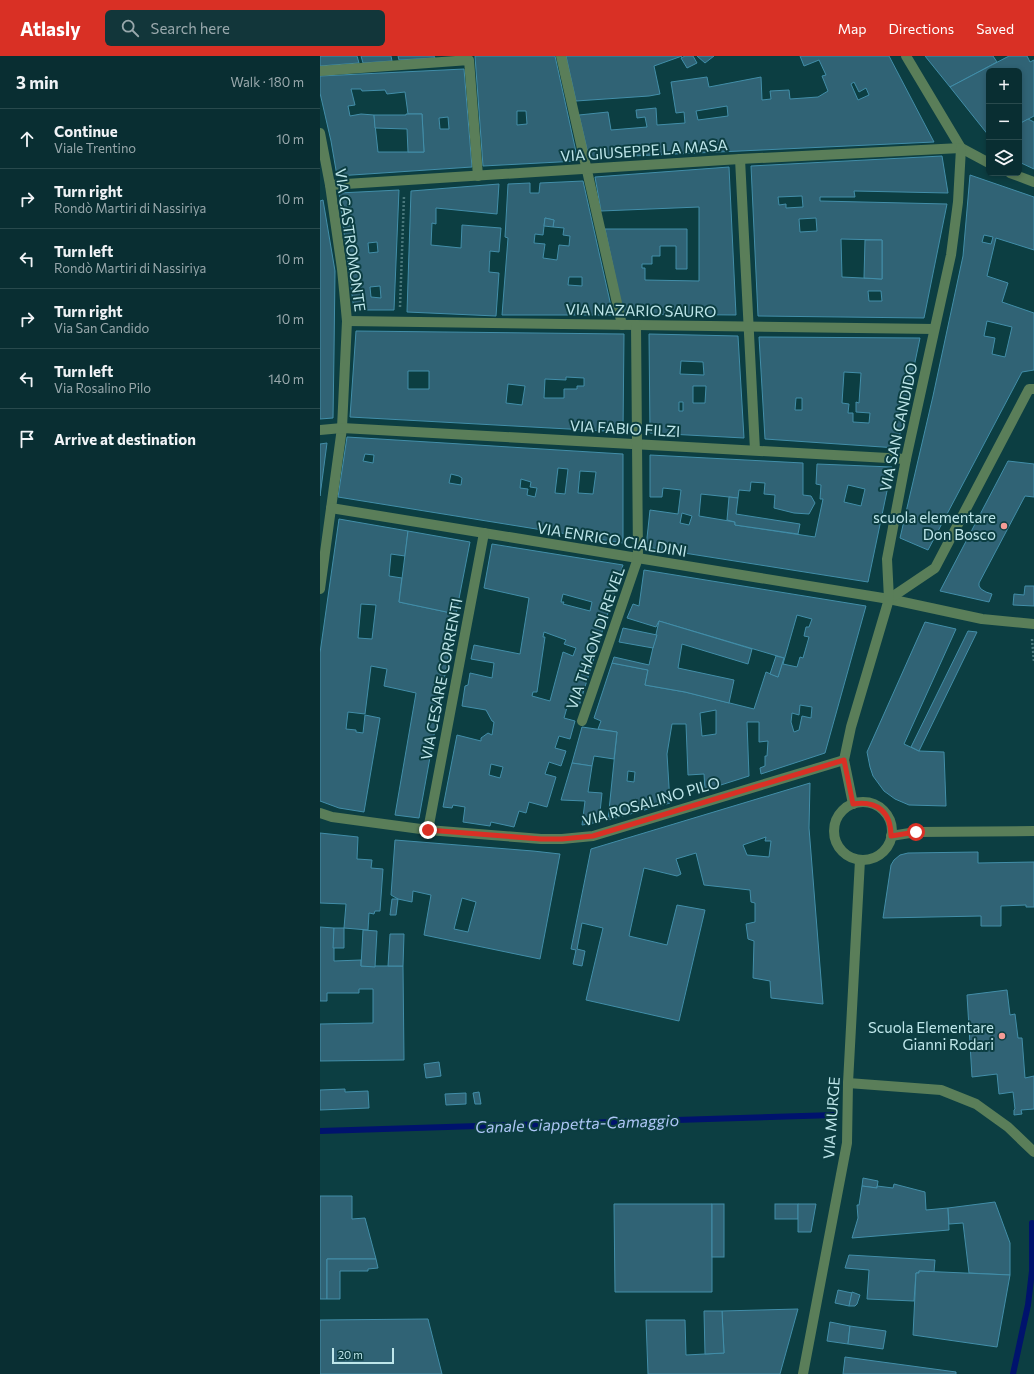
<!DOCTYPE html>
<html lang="en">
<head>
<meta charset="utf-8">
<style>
  body { margin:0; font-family:Commissioner,sans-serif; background:#12363a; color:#f1f3f6 }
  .controls { position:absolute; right:12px; top:12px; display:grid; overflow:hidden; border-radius:6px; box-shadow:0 2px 6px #0003 }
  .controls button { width:36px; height:36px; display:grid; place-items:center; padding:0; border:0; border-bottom:1px solid #294a4d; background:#092e32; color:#f1f3f6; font:20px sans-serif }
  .scale { position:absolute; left:12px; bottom:10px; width:62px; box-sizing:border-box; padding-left:4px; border:2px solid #bee6ea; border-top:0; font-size:11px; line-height:14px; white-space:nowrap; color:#bee6ea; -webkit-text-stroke:3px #0c3e42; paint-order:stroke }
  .stop { position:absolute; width:12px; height:12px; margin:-9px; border:3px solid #d93025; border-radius:50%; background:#fff }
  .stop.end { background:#d93025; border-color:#fff; box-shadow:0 1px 4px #0008 }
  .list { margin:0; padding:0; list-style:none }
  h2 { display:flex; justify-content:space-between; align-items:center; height:52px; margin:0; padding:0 16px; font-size:17px }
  h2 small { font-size:13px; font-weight:400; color:#99a8ac }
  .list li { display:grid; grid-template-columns:26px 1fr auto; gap:12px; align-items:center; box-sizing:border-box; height:60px; padding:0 16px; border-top:1px solid #294a4d }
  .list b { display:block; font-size:15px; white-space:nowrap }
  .list p { margin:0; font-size:13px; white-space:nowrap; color:#99a8ac }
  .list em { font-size:13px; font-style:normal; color:#99a8ac }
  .icon { flex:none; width:22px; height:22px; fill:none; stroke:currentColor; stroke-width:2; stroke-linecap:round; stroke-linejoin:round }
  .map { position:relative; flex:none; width:714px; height:1318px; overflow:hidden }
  header { display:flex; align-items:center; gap:24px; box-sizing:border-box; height:56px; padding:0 20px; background:#d93025; color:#fff }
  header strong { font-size:19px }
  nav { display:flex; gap:22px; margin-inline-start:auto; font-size:14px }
  .search { width:280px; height:36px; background:#12363a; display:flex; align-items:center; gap:10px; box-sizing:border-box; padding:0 14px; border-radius:6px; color:#99a8ac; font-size:15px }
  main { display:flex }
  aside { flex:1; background:#092e32 }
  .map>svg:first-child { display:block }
</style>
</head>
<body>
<header>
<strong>Atlasly</strong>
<div class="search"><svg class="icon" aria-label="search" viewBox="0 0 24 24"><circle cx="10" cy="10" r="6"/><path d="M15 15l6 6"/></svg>Search here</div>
<nav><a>Map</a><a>Directions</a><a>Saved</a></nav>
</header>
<main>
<aside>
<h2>3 min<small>Walk · 180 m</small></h2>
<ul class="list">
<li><svg class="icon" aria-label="ahead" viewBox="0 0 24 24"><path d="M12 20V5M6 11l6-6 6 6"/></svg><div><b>Continue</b><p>Viale Trentino</p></div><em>10 m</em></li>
<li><svg class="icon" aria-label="right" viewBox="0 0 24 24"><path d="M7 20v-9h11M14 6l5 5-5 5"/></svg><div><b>Turn right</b><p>Rondò Martiri di Nassiriya</p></div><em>10 m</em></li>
<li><svg class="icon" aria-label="left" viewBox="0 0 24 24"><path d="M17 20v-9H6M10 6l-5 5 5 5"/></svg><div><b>Turn left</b><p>Rondò Martiri di Nassiriya</p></div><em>10 m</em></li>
<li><svg class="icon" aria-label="right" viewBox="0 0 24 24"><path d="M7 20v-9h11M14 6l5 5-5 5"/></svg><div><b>Turn right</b><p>Via San Candido</p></div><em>10 m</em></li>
<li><svg class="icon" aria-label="left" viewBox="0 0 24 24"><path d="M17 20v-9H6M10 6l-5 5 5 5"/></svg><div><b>Turn left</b><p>Via Rosalino Pilo</p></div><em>140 m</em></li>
<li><svg class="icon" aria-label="arrive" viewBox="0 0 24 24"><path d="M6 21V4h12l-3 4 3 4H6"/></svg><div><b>Arrive at destination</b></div></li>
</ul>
</aside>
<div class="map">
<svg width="714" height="1318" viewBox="0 0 714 1318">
  <rect width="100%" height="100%" fill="#0c3e42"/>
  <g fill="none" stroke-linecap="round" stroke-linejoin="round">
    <g stroke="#00136d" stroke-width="6">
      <path d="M0 1075 515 1059"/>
      <path d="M693 1318 708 1249 712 1215V1167"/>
    </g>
  </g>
  <g fill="#306375" stroke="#428ea9" fill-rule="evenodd">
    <path d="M0 0H37L39 7 0 10Z"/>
    <path d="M41 0H71L72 5 43 7Z"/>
    <path d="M78 0H114L115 2 79 4Z"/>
    <path d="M155 0H235L258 105 163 110ZM197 55H206L207 68 197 69Z"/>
    <path d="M246 0H362L334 10 340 38 329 40 256 45Z"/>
    <path d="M365 0H373L377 7 367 12 361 2Z"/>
    <path d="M377 0H394L385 7Z"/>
    <path d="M480 0H569L614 86 269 102 259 59 288 56 291 74 327 71 325 61 317 62 316 54 336 52 337 69 365 67 364 56 356 57 351 26 387 21 389 31 441 21 442 44 451 43 450 35 469 34 470 43 498 41 508 35 502 20 506 19 499 4 484 10ZM534 26 539 36 546 32 549 39 538 44 531 28ZM407 50 408 60 378 64 376 55Z"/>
    <path d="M605 0H673L677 6 630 31Z"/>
    <path d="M689 0H707L710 6 714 4V60L699 68V15H669V80L630 31Z"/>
    <path d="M144 13 152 111 17 120 11 85 0 37V20ZM31 33H41L42 35 65 34 67 38 85 36 88 58H102L104 96H58L54 59 41 58 30 60 28 50 35 49ZM128 61 129 73H120L119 62Z"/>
    <path d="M86 58H102L104 96H88L87 73 55 72 54 59H86Z"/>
    <path d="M708 63 714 66V113L699 106V68Z"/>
    <path d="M622 100 628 137 534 135 535 141H500V145L627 148 604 262 438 260 431 110ZM482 140 483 151 466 152V148L459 149 458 141ZM496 162 497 175 480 176 479 163ZM521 183 562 184V223L522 221ZM548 235H561L562 245H549Z"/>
    <path d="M409 111 416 259 303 258 285 173H367V213H356V190H340V200H332V208H322V212H325V224L379 225V151L281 155 275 121Z"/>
    <path d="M650 119 714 141V194L676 182 667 220 688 227 682 246 714 257V314L702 316 608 494 580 482 613 340 643 200ZM664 179 673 181 671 188 662 186ZM667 265 692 271 685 301 672 298 675 282 664 280Z"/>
    <path d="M263 125 293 259H182L188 182 185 181 188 128 210 127V137H219L220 127ZM225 162 234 164 233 171 244 172 243 179 250 180 249 190 239 189 237 204 223 202 225 188 214 187 215 178 223 179ZM249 221H262V230L248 229Z"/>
    <path d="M179 128 177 158 116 152V168L112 167 111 189 141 192 142 169 181 172 179 196 170 195 169 216 179 217 176 260 87 256 91 135Z"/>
    <path d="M79 134 74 254H34L19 137ZM57 186 58 196 49 197 48 187ZM60 230 61 242 51 241 50 231Z"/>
    <path d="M3 144 15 215 14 297 13 362 0 363V145Z"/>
    <path d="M225 162 234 164 233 171 224 170Z"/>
    <path d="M545 184H562V223L544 222Z"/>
    <path d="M36 275 304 278 303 376 30 361ZM88 315H109V333H88ZM246 321 264 322V330H257V333H244V342H224L225 323 246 324ZM188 328 205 330 202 349 186 347Z"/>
    <path d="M329 278 418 280 424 382 330 377ZM361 305 383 306 384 319 360 318ZM373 330H386L385 347H373ZM359 346H363V355H359Z"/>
    <path d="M439 281 600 282 577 392 445 383ZM524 316 541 317 539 347 536 346V356L550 357 549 367 533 366V357H528L529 348 522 347ZM476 342H482V354H475Z"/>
    <path d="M27 381 303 398V487L18 441ZM45 398 54 399 53 407 43 405ZM238 412 248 413 245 438 235 437ZM260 415 276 416 273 438 258 437ZM131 418 139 420 142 422 141 429 129 427ZM201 423 211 426 210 431 217 432 215 441 207 439 208 433 200 432Z"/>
    <path d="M7 387 0 440V388Z"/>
    <path d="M330 399 483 407V439L491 440 495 447 489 458 474 457 454 452 455 439 444 438 445 427 431 426 430 435 419 434 418 442 381 438 379 460 415 466V469L495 481 503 443H500L501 429 496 428 497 408 572 411 548 526 326 491 330 454 358 458 361 434 343 432 342 441H330ZM528 429 545 433 541 450 524 446ZM362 457 372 460 369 469 360 467Z"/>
    <path d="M688 405 714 408V441L705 440 659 527V530L661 533 666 536 672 538 669 546 620 535Z"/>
    <path d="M409 441 418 442 416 458 480 468 478 478 415 469V466L407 464Z"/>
    <path d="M19 463 88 475 85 500 71 498 69 520 82 522 79 546 136 558 99 762 75 759 96 637 64 630 67 613 51 610 45 658 28 656 26 673 36 674V676L43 677 45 659 60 662 44 756 19 752 0 745V597ZM41 548 56 549 52 583 38 582Z"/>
    <path d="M88 475 150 486 136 558 79 546Z"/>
    <path d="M172 488 303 509 259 650 248 648 244 662 255 665 250 683 239 680 235 692 246 695 241 710 229 706 225 718 236 721 227 751 209 746 206 757 199 755 194 771 171 766 170 770 143 766 145 751 133 749 132 752 123 751 137 679 161 685V682L168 677 172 679 174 666 172 665 166 654 142 650 145 630 148 629 150 617 172 622 174 607 151 603 154 589 200 598 209 542 164 532ZM243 538 272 546 270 555 243 548 244 546H241ZM224 576 246 584 244 588 256 592 253 600 243 596 230 645 212 640 213 636H217L225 581H223ZM171 708 183 711 180 722 169 719Z"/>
    <path d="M324 514 546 550 505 697 441 718 440 712 445 710V700H447L448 685 439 686V666H427L429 720 385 734 384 718 368 719 366 668H352L347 698 350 747 288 764 297 676 278 673 281 665 274 662 292 607 328 614 325 629 365 636 434 653 446 616 458 621 464 602 339 565 336 571 307 562 313 548 319 550ZM477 559 492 563 489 571H486L484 580 489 581 483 602 480 601 477 611 463 608ZM480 649 492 651 491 662 482 660 479 674 474 676 471 666 472 657 479 659ZM396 654V678L382 680 380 657ZM308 715 315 716 314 726 307 725Z"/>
    <path d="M705 530H714V550L693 549 694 538 704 539Z"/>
    <path d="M339 565 432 593 428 608 362 588 358 612 414 624 409 647 365 636 325 629 328 614 292 607 294 601 329 609Z"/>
    <path d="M605 566 636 573 584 688 599 695 624 696 626 750 589 749 575 743 564 735 553 720 550 711 547 696Z"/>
    <path d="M303 572 337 579 333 592 299 586Z"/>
    <path d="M648 575 657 576 599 695 591 691Z"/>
    <path d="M456 600 464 602 458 621 450 618Z"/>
    <path d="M262 671 297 676 294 703 274 700 272 710 252 707Z"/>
    <path d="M252 707 272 710 268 736 282 737 279 766 262 769 265 745 241 744Z"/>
    <path d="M490 727 489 772 503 948 451 942 450 925 433 922 434 885 428 883 426 868 435 866V847L431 846 430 834 384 829 376 797 356 803 361 818 357 820 324 812 309 880 347 889 357 849 385 854 359 965 266 944 283 872 262 867 257 893 265 895 262 910 253 908 256 894 251 893 271 793ZM446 781 445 785H451L449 801 427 799 423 789Z"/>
    <path d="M0 777 38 781 37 803 52 804 51 812 63 813 60 855H55L54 858 49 857 48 874 24 872 26 848 0 847Z"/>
    <path d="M75 784 213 795 240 798 220 903 104 879 111 839 93 835 92 846 78 843 71 839ZM142 842 156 846 148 876 134 873Z"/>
    <path d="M658 796V807L714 806V851H706V849L681 850V870H661V860L563 862 571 809 574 804 580 799 588 797Z"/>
    <path d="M72 843H78L76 859H70Z"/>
    <path d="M0 871 14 872V905L41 904V910H83L84 1004 0 1005V968L53 967V933H39V937H7V945H0Z"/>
    <path d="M14 872H24V892H13Z"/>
    <path d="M43 874 57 875 55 911 41 910Z"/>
    <path d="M70 878H84L83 910H68Z"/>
    <path d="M687 934 690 959 695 958 698 982H702L705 1022 714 1020V1053L701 1054 702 1058 694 1059V1054L695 1053 693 1036 679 1038 677 1018 652 1021 647 939Z"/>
    <path d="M119 1006 121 1020 106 1022 104 1008Z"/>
    <path d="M25 1033V1036L48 1035 49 1052 0 1054V1034Z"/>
    <path d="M159 1036 161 1048H155L153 1037Z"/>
    <path d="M146 1037V1048L126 1049 125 1038Z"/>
    <path d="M543 1122 558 1125 557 1132 542 1130Z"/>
    <path d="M574 1128 605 1136 606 1154 628 1152 629 1174 532 1182 538 1162 537 1149H539L542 1130 557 1132V1130L573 1132Z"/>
    <path d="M0 1140H32V1163L45 1162 56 1203H7V1243H0Z"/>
    <path d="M675 1146 690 1187V1219L649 1217 643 1167 629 1168 628 1152Z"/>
    <path d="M294 1148H392V1236H295Z"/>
    <rect x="392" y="1148" width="12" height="53"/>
    <rect x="455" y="1148" width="23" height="15"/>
    <path d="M478 1148H496L491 1176H478Z"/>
    <path d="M529 1199 615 1204 614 1216 599 1215V1217H596L594 1245 547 1243 549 1214 525 1212Z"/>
    <path d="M7 1203H56L58 1212 48 1213V1215H20V1243H7Z"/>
    <path d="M599 1215 690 1219 677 1291 593 1279 596 1217H599Z"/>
    <path d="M518 1234 532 1237 529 1250 515 1247Z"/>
    <path d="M532 1236 540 1239 537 1248 535 1250H529Z"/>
    <path d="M478 1253 460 1318H328L326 1264H365L366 1299 404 1297 402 1255Z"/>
    <path d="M384 1255H402L404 1297 385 1298Z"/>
    <path d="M108 1263 122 1318H0V1264Z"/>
    <path d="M510 1266 530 1270 528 1288 507 1285Z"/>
    <path d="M530 1270 566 1275 563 1293 528 1288Z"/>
    <path d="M525 1301 636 1316V1318H523Z"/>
  </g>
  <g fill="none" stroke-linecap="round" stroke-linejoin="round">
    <g stroke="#49777b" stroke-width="2.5" stroke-dasharray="2 2" stroke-linecap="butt">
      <path d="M80 251 84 140"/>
      <path d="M712 583 714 606"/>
    </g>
    <g stroke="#5a7e59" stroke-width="10">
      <path d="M241 0 302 269"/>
      <path d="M586 0 641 92 669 107"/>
      <path d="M0 15 149 4 158 120"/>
      <path d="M0 77 10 129 22 213 27 265 22 372 0 533"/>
      <path d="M420 103 435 394"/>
      <path d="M690 117 714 126"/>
      <path d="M10 129 420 103 641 92"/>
      <path d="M27 265 614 273"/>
      <path d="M0 374 22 372 586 403"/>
      <path d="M11 452 569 543 662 563 714 568"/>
      <path d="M569 543 615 512 709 333H714"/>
      <path d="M262 665 318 502 316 269"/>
      <circle cx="543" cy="775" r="29"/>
      <path d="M533 748 524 704 531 671 569 543 567 503 586 403 631 199 638 146 641 92"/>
      <path d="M0 757 12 761 108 774 221 783H242L273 780 524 704"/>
      <path d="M108 774 164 477"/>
      <path d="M571 780 596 776 714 775"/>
      <path d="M528 1027 621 1034 656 1048 688 1071 714 1096"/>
      <path d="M483 1318 527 1087 528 1027 540 804"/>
    </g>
  </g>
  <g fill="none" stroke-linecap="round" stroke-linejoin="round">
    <path stroke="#d93025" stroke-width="5" d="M108 774 221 783H242L273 780 524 704 533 748C557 744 571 756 571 780L596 776"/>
  </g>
  <g fill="#f59c96" stroke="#0c3e42" stroke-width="1.5">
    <circle cx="684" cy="470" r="4"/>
    <circle cx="682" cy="980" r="4"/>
  </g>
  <g text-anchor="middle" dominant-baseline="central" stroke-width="4" stroke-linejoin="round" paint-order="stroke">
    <g font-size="15" fill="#bee6ea" stroke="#0c3e42">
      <text transform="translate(324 94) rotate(-4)">VIA GIUSEPPE LA MASA</text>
      <text transform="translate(31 184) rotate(82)">VIA CASTROMONTE</text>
      <text transform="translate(321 254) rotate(1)">VIA NAZARIO SAURO</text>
      <text transform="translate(578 371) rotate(-78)">VIA SAN CANDIDO</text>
      <text transform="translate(305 372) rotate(3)">VIA FABIO FILZI</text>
      <text transform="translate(292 483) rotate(9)">VIA ENRICO CIALDINI</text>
      <text transform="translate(275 582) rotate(-71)">VIA THAON DI REVEL</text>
      <text transform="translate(121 623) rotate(-79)">VIA CESARE CORRENTI</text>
      <text transform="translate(331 745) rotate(-16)">VIA ROSALINO PILO</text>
      <text transform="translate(511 1062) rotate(-86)">VIA MURGE</text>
    </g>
    <g font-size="15" fill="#bee6ea" stroke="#0c3e42" text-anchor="end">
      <text x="676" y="461">scuola elementare<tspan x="676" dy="17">Don Bosco</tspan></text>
      <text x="674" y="971">Scuola Elementare<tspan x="674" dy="17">Gianni Rodari</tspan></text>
    </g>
    <g font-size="16" font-style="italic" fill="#adc6f6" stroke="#0c3e42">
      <text transform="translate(257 1067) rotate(-2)">Canale Ciappetta-Camaggio</text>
    </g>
  </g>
</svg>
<div class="controls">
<button>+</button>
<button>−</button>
<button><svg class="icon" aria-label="layers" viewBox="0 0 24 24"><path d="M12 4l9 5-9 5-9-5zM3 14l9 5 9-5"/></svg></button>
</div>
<div class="scale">20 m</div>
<div class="stop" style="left:596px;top:776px"></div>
<div class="stop end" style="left:108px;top:774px"></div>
</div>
</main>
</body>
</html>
